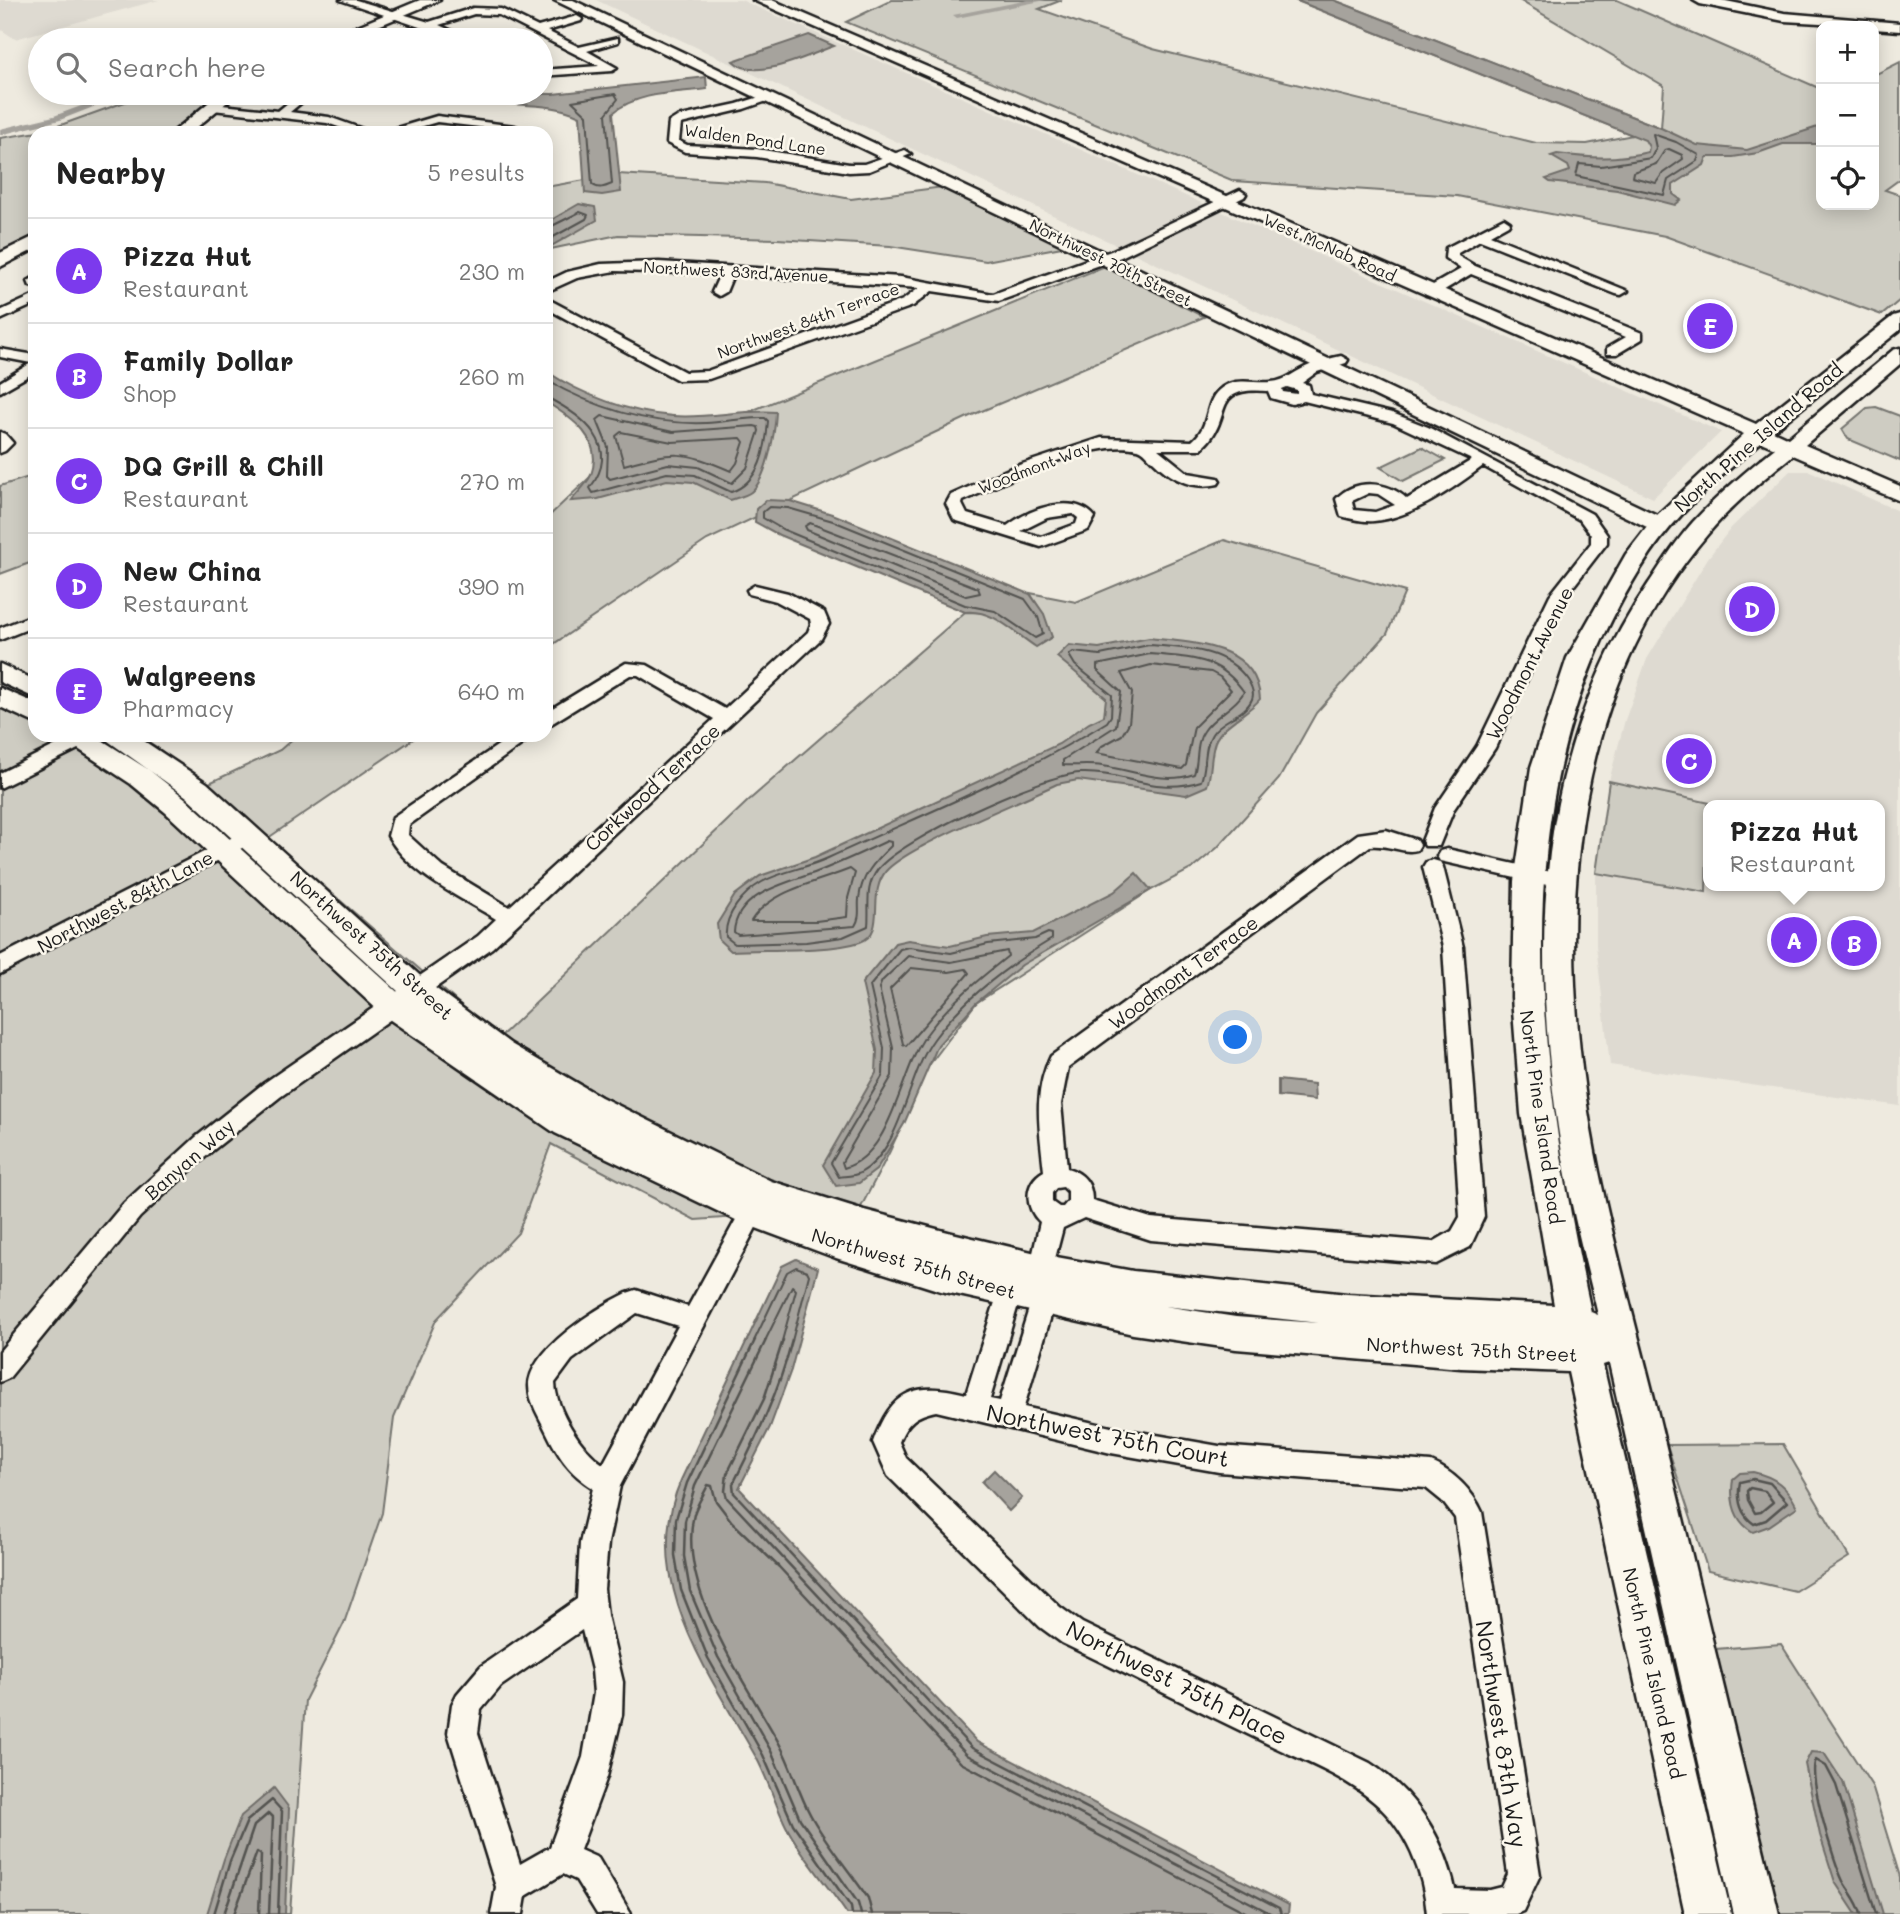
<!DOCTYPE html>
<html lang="en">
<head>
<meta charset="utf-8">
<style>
  body { margin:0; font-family:Mali,sans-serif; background:#f6f6f6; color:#222 }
  .controls { position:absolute; right:21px; top:21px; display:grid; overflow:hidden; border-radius:14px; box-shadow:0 4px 18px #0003 }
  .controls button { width:63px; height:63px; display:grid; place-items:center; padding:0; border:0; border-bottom:2px solid #e0e0e0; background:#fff; color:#222; font:35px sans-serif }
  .you { position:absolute; left:1236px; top:1038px; width:24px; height:24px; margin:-18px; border:5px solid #fff; border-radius:50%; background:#1a73e8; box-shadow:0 0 0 10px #1a73e833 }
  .badge { display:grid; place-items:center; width:46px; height:46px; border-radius:50%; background:#7c3aed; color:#fff; font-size:23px; font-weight:700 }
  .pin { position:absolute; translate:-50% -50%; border:4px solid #fff; box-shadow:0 2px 7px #0006 }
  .popup { position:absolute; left:1703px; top:800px; width:182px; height:91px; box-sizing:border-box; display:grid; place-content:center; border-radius:14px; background:#fff; filter:drop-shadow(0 2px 5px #0005); font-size:23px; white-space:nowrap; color:#767676 }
  .popup b { font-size:26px; color:#222 }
  .popup::after { content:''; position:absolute; left:50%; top:100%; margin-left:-14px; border:14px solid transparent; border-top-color:#fff }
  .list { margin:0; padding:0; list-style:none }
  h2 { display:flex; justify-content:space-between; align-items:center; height:91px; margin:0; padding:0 28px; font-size:30px }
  h2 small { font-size:23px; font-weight:400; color:#767676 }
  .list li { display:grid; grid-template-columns:46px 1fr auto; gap:21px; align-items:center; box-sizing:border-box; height:105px; padding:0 28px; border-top:2px solid #e0e0e0 }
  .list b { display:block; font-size:26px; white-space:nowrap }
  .list p { margin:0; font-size:23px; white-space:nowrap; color:#767676 }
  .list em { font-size:23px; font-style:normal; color:#767676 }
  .icon { flex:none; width:38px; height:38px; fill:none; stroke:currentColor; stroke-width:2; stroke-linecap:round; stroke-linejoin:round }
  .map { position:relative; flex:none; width:1900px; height:1914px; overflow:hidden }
  .search { position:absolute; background:#fff; box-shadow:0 4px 18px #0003; left:28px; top:28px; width:525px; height:77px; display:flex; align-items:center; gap:18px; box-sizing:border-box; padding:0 24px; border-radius:38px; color:#767676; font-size:26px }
  .panel { position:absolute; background:#fff; box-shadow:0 4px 18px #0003; left:28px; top:126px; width:525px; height:616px; border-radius:21px }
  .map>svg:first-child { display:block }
</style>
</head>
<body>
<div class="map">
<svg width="1900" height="1914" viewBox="0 0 1900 1914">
  <rect width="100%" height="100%" fill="#eeeadf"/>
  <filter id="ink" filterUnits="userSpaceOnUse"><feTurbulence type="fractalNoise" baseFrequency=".0143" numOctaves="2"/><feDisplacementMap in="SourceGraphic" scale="14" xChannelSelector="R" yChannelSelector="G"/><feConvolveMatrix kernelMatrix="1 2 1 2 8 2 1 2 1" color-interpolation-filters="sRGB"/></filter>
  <g filter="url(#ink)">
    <g fill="#dedad1" fill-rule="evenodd">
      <path d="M0 0H159L15 39 0 29Z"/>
      <path d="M596 0H741L1721 432 1653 498Z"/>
      <path d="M1790 471H1810L1900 512V1106L1610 1065 1596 945V873L1609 781 1625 720 1647 659 1708 558 1731 528ZM1708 805H1880V886H1708Z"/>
    </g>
    <g fill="#ceccc2" stroke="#75746f" stroke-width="2">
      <path d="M892 0H1062L1039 9 1153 49 1536 143 1587 144 1633 135 1295 0H1334L1661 128 1664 86 1519 0H1617L1821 89V205H1874V75L1900 62V179L1885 190 1900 195V300L1882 315 1665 236 1457 196 1234 181 846 22Z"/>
      <path d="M150 93H220L171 133H35V236L0 258V138L44 131Z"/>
      <path d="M618 174 765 183 851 199 943 187 1067 246 986 261 890 246 777 239 618 235 546 250V187Z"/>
      <path d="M1105 266 1204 317 970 416 707 540 546 649V519L590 477Z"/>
      <path d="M1876 407 1900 416V461L1848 439 1842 429 1867 408Z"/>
      <path d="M1422 447 1445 460 1403 481 1380 467Z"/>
      <path d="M35 475V561L0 574V486Z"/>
      <path d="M1224 540 1405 592 1387 634 1316 713 1279 779 1217 848 1193 868 1151 890 976 1003 927 1068 890 1151 860 1209 695 1220 551 1144 518 1233 436 1320 394 1418 382 1513 344 1623 305 1700 290 1914H0V666L35 683V735H137L155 746 205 785 280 750 297 735H419L268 838 499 1038 748 801 965 612 1043 614 1030 593 1076 602Z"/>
      <path d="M1609 781 1719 805H1708L1706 892 1596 873Z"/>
      <path d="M1783 1444 1849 1557 1795 1591 1708 1571 1667 1445Z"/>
      <path d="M1781 1644 1872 1786 1900 1877V1914H1763L1702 1650Z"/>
    </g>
    <g fill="#a6a39d" stroke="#6f6d69" stroke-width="2">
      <path d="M1295 0H1334L1661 128 1697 145 1747 150 1821 126V144H1783L1758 153 1733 157H1707L1704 165 1673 185V194L1681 200 1675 205 1617 190 1550 182 1546 179 1570 171 1568 166 1551 156 1557 154C1589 158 1616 160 1648 152L1649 147 1645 140Z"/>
      <path d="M809 35 834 46C808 55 755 83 733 61Z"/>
      <path d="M706 77 707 89C676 93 637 92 613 113L621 192 602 195 585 193 580 116C542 98 497 111 458 93L553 94Z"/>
      <path d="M579 204 595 207 597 220 546 249V223Z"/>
      <path d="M546 371C582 395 630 413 673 416 708 419 742 409 776 412 775 432 767 479 751 492 746 496 736 498 730 500L693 482 667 480 598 499 571 501C577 493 587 484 591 475 604 439 572 418 546 402Z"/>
      <path d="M766 500 790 501 835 515 1030 594 1044 614 1052 637 1036 647C1013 632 993 609 965 612L779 535 755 522 756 509Z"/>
      <path d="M1149 638C1191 643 1257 643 1260 699 1248 714 1222 724 1215 742 1210 756 1212 772 1207 786L1186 795 1078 780 1057 784C1012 805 965 823 921 847 909 854 895 861 886 871 866 895 888 932 860 942 829 952 766 949 731 951L719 940 717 924 735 895 760 876 815 857 1059 744 1089 723 1104 716 1106 698 1057 657 1069 645 1099 648Z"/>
      <path d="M1136 873 1151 890 1022 965 976 1003 938 1045 904 1124 876 1170 859 1183 836 1186 823 1165 876 1073 877 1050 862 983 895 943 908 940 950 946 987 937 1033 933 1114 892Z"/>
      <path d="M1278 1080 1314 1084 1315 1100 1278 1096Z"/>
      <path d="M796 1259 818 1268 791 1370 770 1427 739 1488 977 1742 1289 1905 1288 1914H847C828 1885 802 1857 786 1826 775 1804 768 1779 756 1757 709 1673 638 1579 681 1480L782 1266Z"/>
      <path d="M994 1470 1022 1498 1009 1511 982 1482Z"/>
      <path d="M1753 1472C1775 1477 1787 1486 1797 1507L1769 1526 1753 1532C1734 1521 1730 1500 1733 1479L1740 1473Z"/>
      <path d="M1811 1752 1824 1753 1843 1782 1883 1914H1856L1835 1882 1820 1835 1805 1764Z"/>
      <path d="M274 1788 289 1808 285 1914H207L224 1859 241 1816Z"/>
    </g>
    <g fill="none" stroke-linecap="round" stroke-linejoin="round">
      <g stroke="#535250" stroke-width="2">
        <path d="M615 94 618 99 606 114 612 184C605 187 598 190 592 184L587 115 572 101Z"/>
        <path d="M1653 134 1676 142 1699 155 1697 161 1668 180 1664 195 1576 176 1579 164 1601 166 1651 158 1656 148Z"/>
        <path d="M1669 149 1682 155 1683 159 1663 173 1656 183 1632 177 1633 172 1656 164 1665 150Z"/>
        <path d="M546 229 580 212 588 215 586 219 546 241"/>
        <path d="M546 380C595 408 649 425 706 423 726 422 745 417 765 418L768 421C766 449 760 482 731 492L695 475 667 473 593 493 590 488C623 445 582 415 546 397"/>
        <path d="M602 416 673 432 754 426 758 427 759 431 747 468 732 483 698 467 668 464 610 479 607 476 608 447 597 420Z"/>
        <path d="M621 432 672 442 741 438 744 442 737 463 731 471C682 450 675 451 624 465L616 436Z"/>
        <path d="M769 507 788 508 833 521 1025 599 1038 617 1043 634 1035 638 995 611 965 605 782 529 763 518V512Z"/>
        <path d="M810 523 978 588 980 593 966 596 807 530 805 526Z"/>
        <path d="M1149 645C1184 648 1225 648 1247 679 1251 685 1255 692 1252 699 1245 716 1221 719 1212 734 1203 748 1207 766 1201 781 1155 796 1123 771 1080 773 1041 775 902 839 878 869 864 887 870 906 868 926L843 937 806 942 735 944 726 937C724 915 743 893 762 882 782 871 807 868 828 858 921 815 1019 777 1107 722L1111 716 1112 695 1075 665 1069 655 1073 652 1100 655Z"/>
        <path d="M1150 654C1190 658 1219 656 1244 692 1234 709 1214 715 1204 731 1195 743 1199 760 1194 774 1163 785 1133 770 1102 766 1089 764 1076 766 1063 765V760L1116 726 1121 692 1097 670V665Z"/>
        <path d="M1151 665 1211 672 1220 677 1231 690 1194 727 1186 765 1182 769 1096 753 1102 746 1122 735 1129 723 1132 693 1121 673Z"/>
        <path d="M887 841 891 842V846C875 861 861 876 859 899 858 910 861 916 855 926L738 935 734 932C736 891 793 882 822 870 844 861 866 851 887 841Z"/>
        <path d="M850 869 855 873 848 898 847 917 816 921H751C770 890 819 882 850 869Z"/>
        <path d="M1048 933 1052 934V939C1009 965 964 998 934 1039 906 1077 903 1149 860 1173 854 1176 846 1176 839 1177L831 1163 883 1075 884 1048 870 986 900 949 909 947 951 953 988 944 1035 939Z"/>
        <path d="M1007 951 1008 956C979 979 948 1004 926 1035 899 1073 893 1154 844 1168L842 1162 892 1076 893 1048 879 988 882 981 908 956 951 962Z"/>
        <path d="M911 968 949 972 966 969 969 973 906 1046 903 1044 890 989Z"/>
        <path d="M754 1341 787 1272 796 1267 807 1271 809 1275 792 1341"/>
        <path d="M765 1341 792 1286 796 1290 782 1341"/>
      </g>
      <g stroke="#535250" stroke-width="2.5">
        <path d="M755 1340 687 1483 676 1519 675 1555 681 1590 708 1658 763 1755 793 1824 851 1907 852 1914"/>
        <path d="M766 1340 695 1486 685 1521 684 1556 690 1591 718 1657 771 1751 800 1819 858 1903 861 1914"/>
        <path d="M783 1340 764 1399 727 1474 725 1491 727 1498 967 1755 1272 1914"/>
        <path d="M792 1340C779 1391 757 1437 733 1484L734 1493 972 1748 1279 1908 1281 1914"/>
        <path d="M1753 1479 1770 1483 1787 1502 1766 1520 1754 1524C1740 1514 1737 1498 1740 1482Z"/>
        <path d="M1750 1488 1765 1491 1773 1502 1761 1512 1755 1513 1748 1500 1747 1491Z"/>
        <path d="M214 1914 230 1861 247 1821 272 1800 282 1811 278 1914"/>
        <path d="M224 1914 254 1826 269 1813 273 1817 269 1914"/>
        <path d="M234 1914 257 1852 261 1855 259 1914"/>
        <path d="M872 1914 868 1898C849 1870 826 1844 810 1814 798 1792 792 1767 780 1745 747 1684 676 1588 694 1514 697 1504 704 1494 708 1485L712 1486 716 1501 732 1522 779 1567 961 1763 1249 1914"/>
        <path d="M1861 1914C1858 1901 1849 1892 1843 1881 1834 1863 1807 1775 1816 1760L1826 1766 1836 1785 1876 1914"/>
      </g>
      <g fill="#a6a39d" fill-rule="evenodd">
        <path d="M1028 0H1046L957 18 953 15Z"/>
        <path d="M116 93H129L60 120 0 135V129L54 116Z"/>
      </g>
      <g stroke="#1c1c1c" stroke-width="5">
        <g id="street">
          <path d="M340 0H356L429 22 473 8 501 9 538 27 577 16 582 19 581 21 547 31 579 47 618 38V42L587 51 617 68 612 71 541 76V70L599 66 499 15 474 14 439 25 472 40H458Z"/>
          <path d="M300 93H313L290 112 329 117 374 133H356L327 123 213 110 207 107 213 104 278 111Z"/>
          <path d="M766 95 770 96V100L744 109 681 124 679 141 687 145 757 149 849 164H864L905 150 911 154 869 171 849 172 757 157 685 152 667 143 669 122 677 117 737 104Z"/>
          <path d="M437 116 515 126 532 133 437 122 399 133H380Z"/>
          <path d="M1240 190 1246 194 1244 197 1121 257 999 301 932 291 913 306 709 379 678 380 546 308V298L685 372 707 371 903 300 919 288 733 275 726 292 719 296 712 292 720 274 615 271 577 278 546 292V282L567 272 601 264 659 262 901 277 993 294 1111 251Z"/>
          <path d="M1504 218 1510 222 1508 225 1490 235 1628 291 1621 295 1616 294 1480 240 1458 253V256L1475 266 1642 333V339L1617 354H1607V348L1626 337 1471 274 1436 295H1426V289L1461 269 1445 258 1446 248Z"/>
          <path d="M35 277V287L30 286 28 281Z"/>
          <path d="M35 295V304L0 320V311Z"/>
          <path d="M0 349 35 355V372L0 392V382L31 363 0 357Z"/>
          <path d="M1341 356 1348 360 1346 363 1317 372 1302 383 1309 385 1311 394 1392 413 1428 427 1592 514 1607 535V543L1566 596 1495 748 1454 809 1439 846H1425L1422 841 1435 808 1477 746 1550 595 1591 543V535L1580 520 1483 466C1454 488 1412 518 1374 521 1363 522 1352 519 1341 516L1336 499C1355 478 1388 481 1407 499L1472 460 1393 423 1304 401 1292 404 1271 398 1268 391C1206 386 1237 418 1201 449H1158L1188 473 1218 478 1220 481 1218 484C1193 490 1171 479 1154 462 1149 458 1144 450 1138 449 1092 438 1006 482 963 501L962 504 967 514 1007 526C1029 509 1074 492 1095 517L1088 530 1041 547 954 520 946 504 951 495 1013 467 1101 438 1192 441C1211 426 1204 403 1219 390 1234 376 1253 384 1271 382 1287 381 1296 370 1310 365 1320 361 1331 358 1341 356ZM1287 387 1297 390V394L1283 392 1282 389ZM1369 493 1378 494 1395 505 1375 512 1354 510 1352 501ZM1073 514 1078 518 1076 524 1041 537 1021 531 1047 518Z"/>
          <path d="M0 432 5 434 13 443 5 451 0 453Z"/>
          <path d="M755 585 788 593 824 612 829 624 821 639 492 948 280 1097 212 1151 140 1217 9 1378 0 1382V1351L124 1203 196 1137 264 1083 478 936 496 919C460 897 410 875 388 836L393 817 513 735H535L409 825 408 835 443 867 509 907 714 719 638 675H630L546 727V712L626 663 647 665 725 709 808 632 811 624 810 619 776 601 749 594 747 590Z"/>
          <path d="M35 614V626L0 640V628Z"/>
          <path d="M76 735H100L98 739 0 788V773Z"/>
          <path d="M1386 830 1417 840 1420 845 1417 850C1405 854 1387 844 1370 846L1068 1068 1061 1104 1067 1168C1083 1173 1092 1183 1092 1200L1151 1218 1433 1242 1452 1231 1460 1217 1443 947 1423 867 1426 862 1433 860 1440 862 1443 867 1463 947 1484 1217 1470 1247 1436 1264 1151 1240 1084 1218 1063 1228 1052 1270 1056 1299 1024 1407 1111 1427 1219 1446 1431 1462C1453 1471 1473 1491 1482 1512L1540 1875 1523 1911 1516 1914H1427C1424 1873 1406 1829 1374 1802 1342 1774 1300 1760 1262 1741 1195 1709 1129 1675 1062 1643L1040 1627 888 1476 873 1442C892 1391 913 1381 966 1394L1001 1283 1021 1272 1028 1275 1040 1222C1024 1207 1024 1182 1044 1171 1040 1131 1032 1093 1051 1056L1358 834ZM1063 1187 1068 1192V1201L1063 1207H1059L1052 1202V1193L1056 1188ZM1030 1290 1032 1299 1000 1401 990 1399 1020 1298ZM936 1411 1111 1453 1219 1472 1426 1488 1442 1501 1455 1518 1508 1874 1502 1887 1490 1890 1455 1889C1444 1837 1414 1791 1370 1763L1082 1623 1060 1607 906 1458 899 1442C907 1422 916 1415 936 1411Z"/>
          <path d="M235 836 242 838 245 843 242 848 0 974V956Z"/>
          <path d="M1447 849 1560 874 1567 876 1570 881 1567 886 1560 888 1440 861 1437 856 1440 851Z"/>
          <path d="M759 1189 767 1192 771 1199 620 1486 608 1543 604 1589 607 1615 623 1682 622 1715 607 1777 580 1850 598 1858 631 1914H597L576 1880 563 1874 526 1896 523 1914H491L496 1887 448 1733 452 1704 457 1694 481 1666 577 1599 580 1543 593 1488C569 1473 558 1456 546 1431 540 1418 529 1402 529 1386 529 1350 598 1307 627 1293L636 1290 688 1307 751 1192ZM637 1313 678 1326 603 1464C581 1449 556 1410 555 1383L572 1360ZM582 1630 592 1670 594 1693 583 1757 550 1847 520 1864 478 1733 481 1710 501 1686Z"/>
        </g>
      </g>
      <g stroke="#1c1c1c" stroke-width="5">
        <g id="secondary">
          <path d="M420 0H440L345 40H324Z"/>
          <path d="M554 0H573L1657 515 1744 434 753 0H772L1756 424 1893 316 1900 314V330L1773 431 1788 438 1893 350 1900 348V364L1805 445 1900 486V501L1793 455C1762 480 1732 505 1707 535 1557 711 1555 957 1599 1172 1616 1253 1638 1334 1658 1414 1698 1581 1738 1747 1779 1914H1733L1609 1363 1603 1365 1731 1914H1685L1568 1372 1461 1368 1236 1349 1133 1334 941 1291 836 1258 740 1222 555 1133 383 1015 165 812 131 784 66 741 62 735H94L149 770 185 798 405 999 412 1004 187 797 108 741 104 735H135L207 783 427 982 511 1044 601 1097 771 1181 864 1210 952 1233 1040 1254 1133 1271 1347 1294 1554 1305 1521 1114 1512 997 1514 881 1531 767 1567 658 1626 554 1647 527ZM1761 442 1775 448C1746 471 1718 495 1693 522 1676 541 1663 562 1649 583 1529 760 1529 966 1565 1170 1574 1219 1587 1267 1598 1315L1591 1312C1536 1057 1496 785 1650 554 1679 511 1722 475 1761 442ZM1164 1306 1319 1323 1236 1317Z"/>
          <path d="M1693 0H1721L1784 13 1900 23V31L1874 29V26L1784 21 1700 4Z"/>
          <path d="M220 93H238L190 133H172Z"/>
          <path d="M35 236V249L0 267V253Z"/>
          <path d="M0 664 35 680V698L0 682Z"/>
          <path d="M0 688 35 703V723L0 707Z"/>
        </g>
      </g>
      <use href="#street" fill="#fbf7ec" fill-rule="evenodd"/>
      <use href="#secondary" fill="#fbf7ec" fill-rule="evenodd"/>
    </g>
  </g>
  <g text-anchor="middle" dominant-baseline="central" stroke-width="5" stroke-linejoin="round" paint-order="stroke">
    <g font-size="16" fill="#1c1c1c" stroke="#fbf7ec">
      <text transform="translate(755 139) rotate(8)">Walden Pond Lane</text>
      <text transform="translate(1330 247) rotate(24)">West McNab Road</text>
      <text transform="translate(1111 262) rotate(26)">Northwest 70th Street</text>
      <text transform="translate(736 271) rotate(3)">Northwest 83rd Avenue</text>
      <text transform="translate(808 320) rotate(-20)">Northwest 84th Terrace</text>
      <text transform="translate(1034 467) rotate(-21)">Woodmont Way</text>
    </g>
    <g font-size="19" fill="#1c1c1c" stroke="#fbf7ec">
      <text transform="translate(1758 437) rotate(-41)">North Pine Island Road</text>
      <text transform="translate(1529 663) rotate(-63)">Woodmont Avenue</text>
      <text transform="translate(652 787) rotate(-43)">Corkwood Terrace</text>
      <text transform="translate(125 901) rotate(-28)">Northwest 84th Lane</text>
      <text transform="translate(372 945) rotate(42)">Northwest 75th Street</text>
      <text transform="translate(1183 972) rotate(-36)">Woodmont Terrace</text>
      <text transform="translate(1542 1117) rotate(82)">North Pine Island Road</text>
      <text transform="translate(189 1159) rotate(-41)">Banyan Way</text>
      <text transform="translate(914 1263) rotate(16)">Northwest 75th Street</text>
      <text transform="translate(1472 1349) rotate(3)">Northwest 75th Street</text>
      <text transform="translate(1654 1673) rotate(77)">North Pine Island Road</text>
    </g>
    <g font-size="23" fill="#1c1c1c" stroke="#fbf7ec">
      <text transform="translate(1108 1435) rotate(11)">Northwest 75th Court</text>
      <text transform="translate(1177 1682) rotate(27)">Northwest 75th Place</text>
      <text transform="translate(1502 1734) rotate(81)">Northwest 87th Way</text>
    </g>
  </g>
</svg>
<div class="controls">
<button>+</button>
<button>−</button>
<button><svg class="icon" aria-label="locate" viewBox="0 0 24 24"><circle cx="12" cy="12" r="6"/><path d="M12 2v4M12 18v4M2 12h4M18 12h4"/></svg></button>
</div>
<div class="you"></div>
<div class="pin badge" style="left:1794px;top:940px">A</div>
<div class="popup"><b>Pizza Hut</b>Restaurant</div>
<div class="pin badge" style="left:1854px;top:943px">B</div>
<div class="pin badge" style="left:1689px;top:761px">C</div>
<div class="pin badge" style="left:1752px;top:609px">D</div>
<div class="pin badge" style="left:1710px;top:326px">E</div>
<div class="search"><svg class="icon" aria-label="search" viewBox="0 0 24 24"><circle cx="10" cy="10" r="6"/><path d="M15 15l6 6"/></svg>Search here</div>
<section class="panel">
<h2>Nearby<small>5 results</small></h2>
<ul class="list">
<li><span class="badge">A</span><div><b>Pizza Hut</b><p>Restaurant</p></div><em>230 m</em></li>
<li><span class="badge">B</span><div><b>Family Dollar</b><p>Shop</p></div><em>260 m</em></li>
<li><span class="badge">C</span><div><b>DQ Grill &amp; Chill</b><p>Restaurant</p></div><em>270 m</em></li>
<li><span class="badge">D</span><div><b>New China</b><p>Restaurant</p></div><em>390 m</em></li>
<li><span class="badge">E</span><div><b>Walgreens</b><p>Pharmacy</p></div><em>640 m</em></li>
</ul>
</section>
</div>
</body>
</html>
